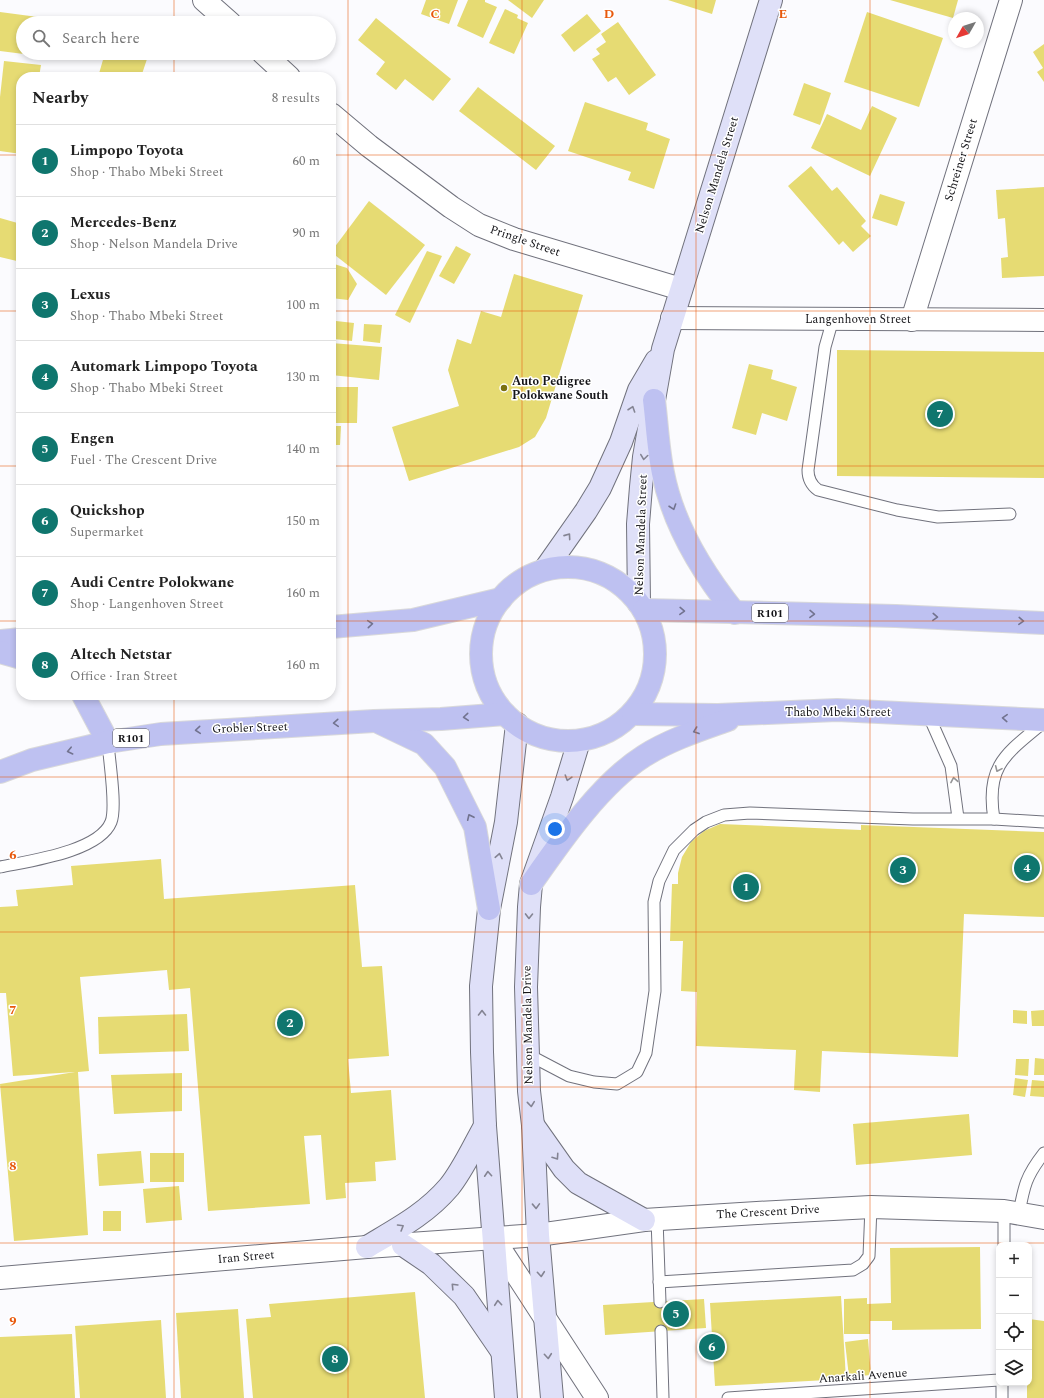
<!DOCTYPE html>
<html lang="en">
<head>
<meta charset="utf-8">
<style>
  body { margin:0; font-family:Spectral,serif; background:#f2f2f2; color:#222 }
  .controls { position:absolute; right:12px; bottom:12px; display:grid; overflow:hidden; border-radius:8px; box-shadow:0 2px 6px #0003 }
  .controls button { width:36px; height:36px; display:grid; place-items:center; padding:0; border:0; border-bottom:1px solid #e0e0e0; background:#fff; color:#222; font:20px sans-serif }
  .compass { position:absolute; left:948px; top:12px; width:36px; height:36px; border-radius:50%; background:#fff; box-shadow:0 2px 6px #0003; rotate:231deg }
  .you { position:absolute; left:555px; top:829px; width:14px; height:14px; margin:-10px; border:3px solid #fff; border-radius:50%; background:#1a73e8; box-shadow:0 0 0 6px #1a73e833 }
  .badge { display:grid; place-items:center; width:26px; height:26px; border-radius:50%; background:#0f766e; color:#fff; font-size:13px; font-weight:700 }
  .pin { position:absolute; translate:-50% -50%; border:2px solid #fff; box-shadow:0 1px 4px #0006 }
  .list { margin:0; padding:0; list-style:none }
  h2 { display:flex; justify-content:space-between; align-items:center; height:52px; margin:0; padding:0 16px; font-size:17px }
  h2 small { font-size:13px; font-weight:400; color:#767676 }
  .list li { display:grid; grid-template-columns:26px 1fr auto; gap:12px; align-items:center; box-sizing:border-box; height:72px; padding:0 16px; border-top:1px solid #e0e0e0 }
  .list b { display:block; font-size:15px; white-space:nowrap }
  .list p { margin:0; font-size:13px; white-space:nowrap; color:#767676 }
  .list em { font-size:13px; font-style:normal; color:#767676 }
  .icon { flex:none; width:22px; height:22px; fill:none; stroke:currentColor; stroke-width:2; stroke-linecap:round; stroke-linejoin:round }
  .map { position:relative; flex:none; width:1044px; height:1398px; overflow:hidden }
  .search { position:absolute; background:#fff; box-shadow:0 2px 6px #0003; left:16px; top:16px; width:320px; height:44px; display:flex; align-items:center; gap:10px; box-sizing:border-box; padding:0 14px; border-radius:22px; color:#767676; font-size:15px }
  .panel { position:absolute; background:#fff; box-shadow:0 2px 6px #0003; left:16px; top:72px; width:320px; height:628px; border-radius:16px }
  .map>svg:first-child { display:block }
</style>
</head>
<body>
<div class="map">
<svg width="1044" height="1398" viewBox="0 0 1044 1398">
  <rect width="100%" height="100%" fill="#fbfbfe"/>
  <g fill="#e6db73">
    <path d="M426 0H458L449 24 421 14Z"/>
    <path d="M468 0H485V2L497 7 483 38 457 26Z"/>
    <path d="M508 0H544L532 18Z"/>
    <path d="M668 0H716L712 14Z"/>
    <path d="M890 0H958L953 18Z"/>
    <path d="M505 9 518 15 517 18 528 23 514 54 489 43Z"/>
    <path d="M0 12 68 21 67 23H23V53H64L63 59 0 51Z"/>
    <path d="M867 12 943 38 919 107 844 82Z"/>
    <path d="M587 14 601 31 574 52 561 35Z"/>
    <path d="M376 18 451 79 433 101 405 79 396 90 376 74 385 62 358 40Z"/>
    <path d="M618 22 656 75 629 95 616 77 608 82 592 59 600 54 596 49 606 42 601 34Z"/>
    <path d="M1044 44V82L1037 72 1043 68 1033 52Z"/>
    <path d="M105 53H149L141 77H98Z"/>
    <path d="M4 61 41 65 39 77H21V154L0 151V97Z"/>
    <path d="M804 83 831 93 820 125 793 115Z"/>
    <path d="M478 87 555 146 536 170 459 111Z"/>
    <path d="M585 102 648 123 646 130 670 139 654 189 628 180 631 172 568 151Z"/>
    <path d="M872 106 897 118 870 176 811 148 827 114 861 130Z"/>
    <path d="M811 166 832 191 837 187 866 221 861 226 871 236 853 252 843 241 839 245 788 186Z"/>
    <path d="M1044 187V276L1002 278 1001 258 1008 257 1005 218 998 219 996 190Z"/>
    <path d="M880 194 905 202 897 226 872 218Z"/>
    <path d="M369 201 425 245 386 295 331 252Z"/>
    <path d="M0 218 21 224V262L0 257Z"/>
    <path d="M456 246 471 254 454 284 439 276Z"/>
    <path d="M427 251 442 256 410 323 395 315Z"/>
    <path d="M331 263 347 268 357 284 348 300 331 298Z"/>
    <path d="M514 274 583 295 546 418 535 437 519 447 409 481 392 427 459 406 448 370 457 339 471 344 481 311 501 317Z"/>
    <path d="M336 321 354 323 352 341 334 339Z"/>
    <path d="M364 324 382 325 380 343 363 341Z"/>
    <path d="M331 343 382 347 379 380 331 375Z"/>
    <path d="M837 350 1044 352V478L837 476Z"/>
    <path d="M749 364 773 370 771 379 797 387 787 421 762 413 756 435 732 428Z"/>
    <path d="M331 387H358L357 423H331Z"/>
    <path d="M331 426H341L340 445H331Z"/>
    <path d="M720 824 861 830V825L1044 832V917L964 914 958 1057 822 1051 820 1092 794 1090 796 1050 696 1046 697 992 681 991 683 941H670L672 884H678V873L682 857 691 842 704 831Z"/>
    <path d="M161 859 164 899 355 885 362 967 382 966 389 1056 348 1059 351 1093 391 1090 396 1160 375 1162 376 1181 345 1183 346 1198 326 1200 321 1135 304 1136 310 1204 208 1211 190 988 169 990 167 970 80 977 89 1071 78 1072 88 1235 14 1241 0 1084 75 1072 13 1076 6 993H0V907L18 906 16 890 73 885 71 866Z"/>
    <path d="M1013 1010 1027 1011V1024L1013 1023Z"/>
    <path d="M1044 1010V1026H1032L1031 1011Z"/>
    <path d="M187 1014 189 1051 99 1054 98 1017Z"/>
    <path d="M1035 1058 1044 1059V1075H1034Z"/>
    <path d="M1016 1059H1029L1028 1076 1015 1075Z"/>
    <path d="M182 1073V1111L114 1114 111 1075Z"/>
    <path d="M1015 1078 1028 1080 1025 1097 1013 1095Z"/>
    <path d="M1032 1080 1044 1081V1097L1030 1096Z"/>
    <path d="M969 1114 972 1155 856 1165 853 1124Z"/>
    <path d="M141 1151 144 1183 99 1186 97 1154Z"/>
    <rect x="150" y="1153" width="34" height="29"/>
    <path d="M179 1186 182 1220 146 1223 143 1189Z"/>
    <rect x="103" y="1211" width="18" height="20"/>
    <path d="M980 1247 981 1329 892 1330V1321H870V1334H844V1299L867 1298V1304L891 1303 890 1248Z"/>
    <path d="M415 1292 425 1398H253L246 1319 271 1317 269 1304Z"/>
    <path d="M841 1296 846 1379 715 1386 710 1303Z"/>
    <path d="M704 1299 706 1328 605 1335 603 1305Z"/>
    <path d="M238 1309 244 1398H181L176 1313Z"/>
    <path d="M1029 1319 1044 1321V1398H1027V1383H1029Z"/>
    <path d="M161 1320 166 1398H80L75 1326Z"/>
    <path d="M72 1334 75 1398H0V1337Z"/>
    <path d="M868 1339 871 1375 849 1377 845 1342Z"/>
  </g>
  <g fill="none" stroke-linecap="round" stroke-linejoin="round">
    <g stroke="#71727d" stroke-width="13">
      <g id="lane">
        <path d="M833 319 825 347 808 470C808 479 811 485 818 490L897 510 938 517 1010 514"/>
        <path d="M928 714 951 766 958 818"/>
        <path d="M994 819C985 765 1007 753 1044 722"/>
        <path d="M0 867C28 861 99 852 111 822 117 807 109 760 108 742"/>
        <path d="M529 1055 569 1076 594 1082 617 1084 637 1072 646 1053 655 991 654 902 659 881 674 850 694 830 706 822 724 815 750 813 913 819H994L1044 822"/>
        <path d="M1019 1213C1024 1186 1026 1176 1044 1153"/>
        <path d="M657 1219 660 1302"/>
        <path d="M1004 1245V1211"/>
        <path d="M659 1282 853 1270 863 1264 869 1256 871 1207"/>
        <path d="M661 1331 663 1398"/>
        <path d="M728 1398 999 1380"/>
        <path d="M1002 1398V1383"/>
      </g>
    </g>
    <g stroke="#71727d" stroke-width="24">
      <g id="street">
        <path d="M204 0 230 23"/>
        <path d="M263 53 289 77"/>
        <path d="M331 114 369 146 451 207 479 225 514 239 681 289"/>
        <path d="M672 318 1044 320"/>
        <path d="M912 320 1011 0"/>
        <path d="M493 1238 597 1398"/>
        <path d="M0 1278 367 1247 538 1235 644 1220 757 1213 871 1207 1004 1211 1044 1218"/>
      </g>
    </g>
    <g stroke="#71727d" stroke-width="24">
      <g id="secondary">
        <path d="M546 568 586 511 600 488 621 442 639 390 656 361"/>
        <path d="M639 603 638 524 641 487 644 457 663 349 771 0"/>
        <path d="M533 1125 564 1169 578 1183 644 1220"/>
        <path d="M403 1245 431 1264 464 1296 501 1350"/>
        <path d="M367 1247C397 1229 426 1214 449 1187 463 1170 474 1145 485 1126"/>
        <path d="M506 1398 485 1126 482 1052 481 986 489 909 506 822 517 724"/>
        <path d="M552 1398 538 1235 533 1125 529 1091 526 987 529 907 531 884 562 797 579 741"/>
      </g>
    </g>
    <g stroke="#d9d9da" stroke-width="24">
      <g id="primary">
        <path d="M654 400C657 424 658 449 663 473 673 525 702 572 735 613"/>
        <circle cx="568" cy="654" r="87"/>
        <path d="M644 610 896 616 1044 623"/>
        <path d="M331 627 413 620 501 599"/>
        <path d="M0 641 21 639"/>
        <path d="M0 652 21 658"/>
        <path d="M83 695 108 742"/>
        <path d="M633 714 718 715 837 710 1044 720"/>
        <path d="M380 723 424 744 445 767 475 827 489 909"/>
        <path d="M0 772 32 760 108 742 161 734 374 721 441 719 505 714"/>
        <path d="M531 884C561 841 600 784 644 756 669 740 700 730 728 720"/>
      </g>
    </g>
    <use href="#lane" stroke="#fff" stroke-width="11"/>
    <use href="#street" stroke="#fff" stroke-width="22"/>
    <use href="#secondary" stroke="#dfe0f8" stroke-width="22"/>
    <use href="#primary" stroke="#bec1f1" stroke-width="22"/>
  </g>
  <defs><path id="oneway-chevron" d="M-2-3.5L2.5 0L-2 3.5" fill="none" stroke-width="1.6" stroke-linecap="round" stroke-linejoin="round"/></defs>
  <g stroke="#848493">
    <use href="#oneway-chevron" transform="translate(632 409) rotate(-71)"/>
    <use href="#oneway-chevron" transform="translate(644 457) rotate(98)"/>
    <use href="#oneway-chevron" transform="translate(568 536) rotate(-55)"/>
    <use href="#oneway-chevron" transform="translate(568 778) rotate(107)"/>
    <use href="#oneway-chevron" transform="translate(499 856) rotate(-79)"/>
    <use href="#oneway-chevron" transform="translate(529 916) rotate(91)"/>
    <use href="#oneway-chevron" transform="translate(482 1013) rotate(-90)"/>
    <use href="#oneway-chevron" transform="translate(531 1104) rotate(84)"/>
    <use href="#oneway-chevron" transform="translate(556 1157) rotate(56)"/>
    <use href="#oneway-chevron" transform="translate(488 1174) rotate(-94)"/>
    <use href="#oneway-chevron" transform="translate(536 1206) rotate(88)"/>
    <use href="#oneway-chevron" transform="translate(401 1227) rotate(-31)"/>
    <use href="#oneway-chevron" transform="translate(541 1274) rotate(85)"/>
    <use href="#oneway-chevron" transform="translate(454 1286) rotate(-134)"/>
    <use href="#oneway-chevron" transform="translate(498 1303) rotate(-95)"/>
    <use href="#oneway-chevron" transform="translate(548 1356) rotate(85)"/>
  </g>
  <g stroke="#72738f">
    <use href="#oneway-chevron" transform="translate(673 507) rotate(71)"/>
    <use href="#oneway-chevron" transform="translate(682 611) rotate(2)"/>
    <use href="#oneway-chevron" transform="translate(812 614) rotate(1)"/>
    <use href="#oneway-chevron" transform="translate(935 617) rotate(3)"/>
    <use href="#oneway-chevron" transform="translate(1021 621) rotate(3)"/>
    <use href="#oneway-chevron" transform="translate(370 624) rotate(-5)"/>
    <use href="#oneway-chevron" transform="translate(466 717) rotate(175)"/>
    <use href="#oneway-chevron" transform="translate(1005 718) rotate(-177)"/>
    <use href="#oneway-chevron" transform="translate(336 723) rotate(176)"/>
    <use href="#oneway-chevron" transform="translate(198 730) rotate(175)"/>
    <use href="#oneway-chevron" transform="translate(696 731) rotate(160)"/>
    <use href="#oneway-chevron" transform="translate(70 751) rotate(167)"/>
    <use href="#oneway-chevron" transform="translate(470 817) rotate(-115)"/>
  </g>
  <g stroke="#959597">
    <use href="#oneway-chevron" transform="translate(998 769) rotate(114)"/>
    <use href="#oneway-chevron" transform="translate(954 780) rotate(-100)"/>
  </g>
  <path fill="none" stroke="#e8590c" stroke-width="1" stroke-opacity="0.55" d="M174 0V23M348 0V1398M522 0V1398M696 0V1398M870 0V1398M174 53V77M0 155H21M331 155H1044M0 311H21M331 311H1044M0 466H21M331 466H1044M0 621H21M331 621H1044M174 695V1398M0 777H1044M0 932H1044M0 1087H1044M0 1243H1044"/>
  <circle fill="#7a7010" stroke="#fff" stroke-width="1.5" cx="504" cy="388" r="4"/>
  <g text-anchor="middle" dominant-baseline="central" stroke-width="3" stroke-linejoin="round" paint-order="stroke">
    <g fill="#fff" stroke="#5a5a5d" stroke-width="1">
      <rect x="752" y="604" width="36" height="18" rx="3"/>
      <rect x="113" y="729" width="36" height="18" rx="3"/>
    </g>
    <g font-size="11" font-weight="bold" fill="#141418">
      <text x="770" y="613">R101</text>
      <text x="131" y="738">R101</text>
    </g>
    <g font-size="12" fill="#141418" stroke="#fff">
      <text transform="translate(961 160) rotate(-73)">Schreiner Street</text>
      <text transform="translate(717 175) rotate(-73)">Nelson Mandela Street</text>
      <text transform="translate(525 241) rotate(19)">Pringle Street</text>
      <text x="858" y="319">Langenhoven Street</text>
      <text transform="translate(641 535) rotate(-88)">Nelson Mandela Street</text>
      <text x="838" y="712">Thabo Mbeki Street</text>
      <text transform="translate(250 728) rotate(-2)">Grobler Street</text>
      <text transform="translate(528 1025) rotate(-91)">Nelson Mandela Drive</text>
      <text transform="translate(768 1212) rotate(-3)">The Crescent Drive</text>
      <text transform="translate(246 1257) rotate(-5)">Iran Street</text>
      <text transform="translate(863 1376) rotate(-4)">Anarkali Avenue</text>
    </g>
    <g font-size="12" font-weight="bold" fill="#141418" stroke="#fff" text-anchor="start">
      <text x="512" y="381">Auto Pedigree<tspan x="512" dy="14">Polokwane South</tspan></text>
    </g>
  </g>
  <g font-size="13" text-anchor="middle" font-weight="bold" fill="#e8590c" stroke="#fff" stroke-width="3" stroke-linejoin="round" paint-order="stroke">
    <text x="435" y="18">C</text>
    <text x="609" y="18">D</text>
    <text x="783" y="18">E</text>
    <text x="13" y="859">6</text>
    <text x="13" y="1014">7</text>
    <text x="13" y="1170">8</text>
    <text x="13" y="1325">9</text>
  </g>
</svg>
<div class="controls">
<button>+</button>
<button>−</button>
<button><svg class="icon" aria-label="locate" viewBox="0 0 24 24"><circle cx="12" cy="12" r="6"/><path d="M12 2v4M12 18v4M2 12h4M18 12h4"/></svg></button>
<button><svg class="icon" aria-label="layers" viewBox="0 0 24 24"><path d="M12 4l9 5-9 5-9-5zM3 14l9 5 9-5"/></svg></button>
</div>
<svg class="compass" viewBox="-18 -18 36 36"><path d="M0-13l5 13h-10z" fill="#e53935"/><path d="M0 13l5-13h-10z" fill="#767676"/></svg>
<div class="you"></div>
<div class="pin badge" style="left:746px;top:887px">1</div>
<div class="pin badge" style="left:290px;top:1023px">2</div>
<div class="pin badge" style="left:903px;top:870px">3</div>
<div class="pin badge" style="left:1027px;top:868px">4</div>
<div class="pin badge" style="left:676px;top:1314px">5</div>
<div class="pin badge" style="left:712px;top:1347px">6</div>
<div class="pin badge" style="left:940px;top:414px">7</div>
<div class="pin badge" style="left:335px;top:1359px">8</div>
<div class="search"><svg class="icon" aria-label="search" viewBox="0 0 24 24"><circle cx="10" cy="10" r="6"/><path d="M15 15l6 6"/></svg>Search here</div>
<section class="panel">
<h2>Nearby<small>8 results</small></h2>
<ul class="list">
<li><span class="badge">1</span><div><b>Limpopo Toyota</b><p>Shop · Thabo Mbeki Street</p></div><em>60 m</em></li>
<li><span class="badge">2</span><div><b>Mercedes-Benz</b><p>Shop · Nelson Mandela Drive</p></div><em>90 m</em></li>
<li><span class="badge">3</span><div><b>Lexus</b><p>Shop · Thabo Mbeki Street</p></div><em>100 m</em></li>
<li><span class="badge">4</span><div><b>Automark Limpopo Toyota</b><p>Shop · Thabo Mbeki Street</p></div><em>130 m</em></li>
<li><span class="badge">5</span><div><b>Engen</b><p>Fuel · The Crescent Drive</p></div><em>140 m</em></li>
<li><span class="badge">6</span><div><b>Quickshop</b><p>Supermarket</p></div><em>150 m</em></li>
<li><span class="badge">7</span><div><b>Audi Centre Polokwane</b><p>Shop · Langenhoven Street</p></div><em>160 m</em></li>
<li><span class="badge">8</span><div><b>Altech Netstar</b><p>Office · Iran Street</p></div><em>160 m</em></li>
</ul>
</section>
</div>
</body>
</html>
